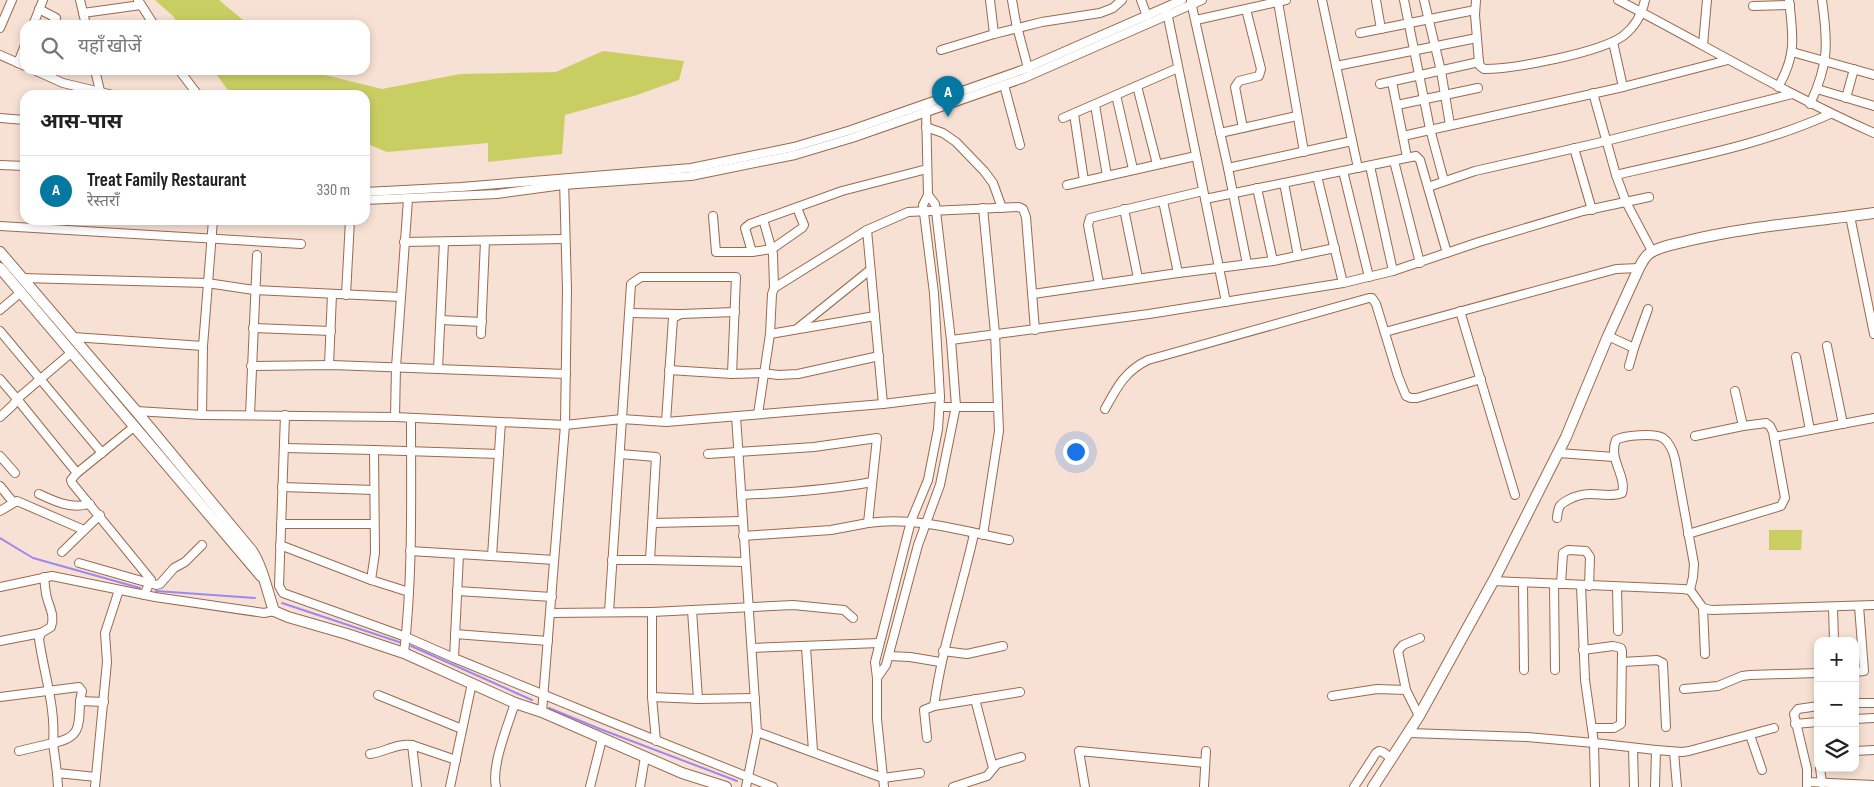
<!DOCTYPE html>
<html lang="hi">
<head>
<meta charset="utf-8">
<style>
  body { margin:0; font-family:"Sofia Sans Condensed","Noto Sans Devanagari",sans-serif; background:#f6f6f6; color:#222 }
  .controls { position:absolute; right:15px; bottom:15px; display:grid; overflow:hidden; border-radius:10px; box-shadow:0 2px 8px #0003 }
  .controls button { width:45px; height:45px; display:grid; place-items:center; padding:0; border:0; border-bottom:1px solid #e0e0e0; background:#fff; color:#222; font:25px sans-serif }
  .you { position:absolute; left:1075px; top:451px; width:18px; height:18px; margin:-12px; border:4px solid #fff; border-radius:50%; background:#1a73e8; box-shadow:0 0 0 8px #1a73e833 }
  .badge { display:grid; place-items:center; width:32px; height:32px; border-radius:50%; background:#0478a1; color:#fff; font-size:16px; font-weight:700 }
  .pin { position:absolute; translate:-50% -41px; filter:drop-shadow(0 1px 2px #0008) }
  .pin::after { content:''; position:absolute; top:26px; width:18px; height:15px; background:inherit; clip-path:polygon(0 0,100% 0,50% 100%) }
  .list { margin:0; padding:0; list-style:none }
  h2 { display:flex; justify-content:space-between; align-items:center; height:65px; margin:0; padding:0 20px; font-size:21px }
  h2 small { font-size:16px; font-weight:400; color:#767676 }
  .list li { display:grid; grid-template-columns:32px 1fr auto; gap:15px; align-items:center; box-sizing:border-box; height:70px; padding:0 20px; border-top:1px solid #e0e0e0 }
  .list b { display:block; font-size:19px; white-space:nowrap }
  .list p { margin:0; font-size:16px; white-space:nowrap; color:#767676 }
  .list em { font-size:16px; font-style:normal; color:#767676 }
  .icon { flex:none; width:28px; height:28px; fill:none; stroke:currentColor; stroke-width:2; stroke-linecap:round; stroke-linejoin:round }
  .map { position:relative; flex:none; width:1874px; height:787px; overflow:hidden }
  .search { position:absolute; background:#fff; box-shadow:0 2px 8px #0003; left:20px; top:20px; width:350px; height:55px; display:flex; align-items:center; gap:12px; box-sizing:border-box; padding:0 18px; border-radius:15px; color:#767676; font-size:19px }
  .panel { position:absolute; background:#fff; box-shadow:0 2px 8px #0003; left:20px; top:90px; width:350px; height:135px; border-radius:15px }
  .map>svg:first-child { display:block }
</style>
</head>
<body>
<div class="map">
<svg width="1874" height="787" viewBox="0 0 1874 787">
  <rect width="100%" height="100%" fill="#f7e1d4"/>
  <g fill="#c9ce63">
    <path d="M155 0H219L249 25H179L173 16Z"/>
    <path d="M603 51 684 61 679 80 637 95 565 115 562 154 488 162V143L387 152 365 143V95H243L228 90 213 70H305L382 89 460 74 556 72Z"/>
    <path d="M1769 530H1802L1801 550H1769Z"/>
  </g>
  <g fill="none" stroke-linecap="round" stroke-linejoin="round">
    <g stroke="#9e88f0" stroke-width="2">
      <path d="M0 538 33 558 140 588"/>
      <path d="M156 591 255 598"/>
      <path d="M282 603 402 643"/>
      <path d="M411 646 532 700"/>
      <path d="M549 708 600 729 737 781"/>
    </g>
    <g stroke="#9a6a4d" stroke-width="10">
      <g id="minor">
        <path d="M80 0 86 25"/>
        <path d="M138 0 154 25"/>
        <path d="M990 0 994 34"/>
        <path d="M1012 0 1016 23 1028 68"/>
        <path d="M1141 0 1147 16"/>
        <path d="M1322 0 1358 168"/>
        <path d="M1376 0 1381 29"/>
        <path d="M1404 0 1430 129 1444 181"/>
        <path d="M1424 0 1441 71 1450 125"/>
        <path d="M1476 0 1475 15 1479 62 1480 66 1484 69C1514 69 1599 53 1623 36 1635 27 1642 14 1645 0"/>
        <path d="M1618 0C1703 44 1786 94 1874 133"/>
        <path d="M1191 2 1228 168 1247 264"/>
        <path d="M1278 2 1304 152"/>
        <path d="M1753 6 1790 5"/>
        <path d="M39 9 56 18 53 25"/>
        <path d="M1167 12 1226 302"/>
        <path d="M83 13 141 5"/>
        <path d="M1196 20 1286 0"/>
        <path d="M33 25 43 0"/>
        <path d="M0 28 12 0"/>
        <path d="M1360 33 1475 10"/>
        <path d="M1613 42 1623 87"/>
        <path d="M1703 45 1707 0"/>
        <path d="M941 50 994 34 1042 22 1100 13 1113 8 1122 0"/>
        <path d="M1792 52 1874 75"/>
        <path d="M0 55 25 66"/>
        <path d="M18 63 25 45"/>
        <path d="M1336 66 1477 38"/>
        <path d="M34 70 63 83 113 95"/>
        <path d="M95 70 101 95"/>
        <path d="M179 70 198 95"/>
        <path d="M1392 82 1407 157"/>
        <path d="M1380 84 1479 62"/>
        <path d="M1004 85 1020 145"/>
        <path d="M1137 86 1157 164"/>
        <path d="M1778 87C1797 55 1793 35 1789 0"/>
        <path d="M1817 89 1874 106"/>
        <path d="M1593 93 1616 175 1626 202 1652 251"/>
        <path d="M1116 95 1133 169"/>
        <path d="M1846 98 1854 69"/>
        <path d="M1810 104C1829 64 1828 43 1822 0"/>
        <path d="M1095 105 1107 176"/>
        <path d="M1397 105 1478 88"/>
        <path d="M1074 114 1084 181"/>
        <path d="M0 118 25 120"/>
        <path d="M1063 118 1178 68"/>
        <path d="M926 127 943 133 956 142 984 171 993 183 1002 208"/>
        <path d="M1243 128 1235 87 1239 81 1259 76 1261 69 1246 9"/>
        <path d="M1220 133 1297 116"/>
        <path d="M1403 136 1623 87 1728 60"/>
        <path d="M1574 148 1592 210"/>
        <path d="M1394 161 1420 263"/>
        <path d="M0 165 25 166"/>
        <path d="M1370 166 1393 271"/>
        <path d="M1228 168 1352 141"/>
        <path d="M1343 171 1369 277"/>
        <path d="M1616 175C1688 158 1762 145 1830 114"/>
        <path d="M1317 176 1343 283"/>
        <path d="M1284 183 1298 256"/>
        <path d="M1067 185 1196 156"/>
        <path d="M1428 187 1475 171 1606 141 1792 94"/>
        <path d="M1257 188 1273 261"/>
        <path d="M365 192 461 187 691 168 794 147 851 130 1022 70 1182 0"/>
        <path d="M1205 199 1416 156 1420 160 1447 253"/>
        <path d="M365 200 497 194 563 185 691 176 795 155 852 138 1024 78 1202 0"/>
        <path d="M1163 201 1178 273"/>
        <path d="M797 208 804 225 802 228 772 249 752 252 745 228 750 224 842 191 927 169"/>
        <path d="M983 208 995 333 999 431 983 535"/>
        <path d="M1124 209 1138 278"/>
        <path d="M713 216 716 252H752"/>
        <path d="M1850 216 1874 334"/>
        <path d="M763 219 773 254 774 288"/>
        <path d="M0 226 301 244"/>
        <path d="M867 230 883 404"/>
        <path d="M404 242 565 239"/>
        <path d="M22 278 207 283 254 290 401 297"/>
        <path d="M1099 284 1088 225 1090 218 1203 191"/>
        <path d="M1033 294 1178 273 1273 261 1335 248"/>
        <path d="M346 295 350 220"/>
        <path d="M0 310 20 293"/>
        <path d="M1460 311 1515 495"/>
        <path d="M630 313 679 314"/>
        <path d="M441 320 482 322"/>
        <path d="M253 328 331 331"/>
        <path d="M798 328 870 270"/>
        <path d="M0 331 102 453"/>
        <path d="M1385 332 1616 269 1639 268"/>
        <path d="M481 334 485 241"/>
        <path d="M770 334 875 316"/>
        <path d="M1608 336 1634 348 1648 309"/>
        <path d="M73 337 203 346"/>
        <path d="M951 340 1149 314 1343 283 1393 271 1479 242 1583 211 1649 197"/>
        <path d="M1827 346 1843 424"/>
        <path d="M71 353 17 399 77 473 135 426"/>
        <path d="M1796 357 1810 430"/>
        <path d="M329 365 332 294"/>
        <path d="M251 366 332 365 566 374"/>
        <path d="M1629 366 1634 348"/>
        <path d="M438 369 444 242"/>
        <path d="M669 370 732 374"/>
        <path d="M0 379 17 399 13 405 0 417"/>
        <path d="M1735 391 1743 426"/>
        <path d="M940 407H998"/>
        <path d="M1105 409C1117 387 1125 371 1148 360L1369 298H1372L1376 304 1398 376 1406 396 1411 398H1417L1481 379"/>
        <path d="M136 411 202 415 395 417 565 425 622 419 666 422 883 404 940 397"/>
        <path d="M758 414 770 334 772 294 774 288 867 230 908 212 1019 207 1023 209 1026 217 1035 330"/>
        <path d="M202 415 203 346 213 220"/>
        <path d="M250 415 257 255"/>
        <path d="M285 415 279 586 283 593 406 637 454 658 459 554 554 560"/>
        <path d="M736 416 757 732 746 787"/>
        <path d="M395 417 396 367 408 199"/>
        <path d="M666 422 673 318 681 314 735 312"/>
        <path d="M1774 437 1874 418"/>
        <path d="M284 448 374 450"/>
        <path d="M1558 453 1614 457"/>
        <path d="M620 454 656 457 650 560 745 562"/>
        <path d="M708 454 814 447 877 438 868 523C915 516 962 531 1009 540"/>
        <path d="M0 456 15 473"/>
        <path d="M77 473 71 480 72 483 151 580 144 595"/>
        <path d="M0 486 13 502"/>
        <path d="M282 487 374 490"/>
        <path d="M39 494C56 502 71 509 90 504"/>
        <path d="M741 495C785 493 829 490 872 482"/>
        <path d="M0 511 17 501 84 530"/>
        <path d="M1557 518C1558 508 1559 504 1568 500 1575 496 1582 494 1591 494 1601 494 1612 497 1622 493 1627 476 1608 459 1616 440 1624 435 1655 433 1663 438 1670 443 1673 451 1675 459L1694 564 1693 577 1690 590"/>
        <path d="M653 523 743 521"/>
        <path d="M281 524H374"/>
        <path d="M1688 534 1781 506 1785 498 1773 432 1770 426 1766 423 1743 426 1695 436"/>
        <path d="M743 536 831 530 868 523"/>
        <path d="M280 545 371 580"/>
        <path d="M410 551 459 554"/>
        <path d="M62 552 100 515"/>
        <path d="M492 556 501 422"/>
        <path d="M612 560H650"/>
        <path d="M79 563 156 585 160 584 174 568 185 562 202 545"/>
        <path d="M44 577C45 584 45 591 47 598 50 609 55 616 51 627L41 633 39 639C44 674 56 708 53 743 81 738 79 726 80 701L104 702"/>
        <path d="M1493 581 1683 589 1690 590 1703 608 1711 610 1874 605"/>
        <path d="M1523 583 1524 670"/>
        <path d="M1554 584 1555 670"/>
        <path d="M1561 584 1563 553 1568 550 1586 551 1590 557 1589 586"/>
        <path d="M0 587 52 576 155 597 264 613 274 611"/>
        <path d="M1617 587 1618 631"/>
        <path d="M457 591 552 597"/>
        <path d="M409 592 371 580 375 553 374 450 499 454"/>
        <path d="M1833 607 1834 641"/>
        <path d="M1703 608 1705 654"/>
        <path d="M609 612 631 284 641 277H736L732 374 763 373 778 375 798 374 879 356"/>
        <path d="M652 612 692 610"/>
        <path d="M551 613 652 612V697L656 741"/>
        <path d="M455 634 548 641"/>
        <path d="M0 641 41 633"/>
        <path d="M806 647 813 751"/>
        <path d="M752 648 879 643"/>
        <path d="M1583 650 1613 646 1621 648 1622 651 1621 724 1614 728H1592"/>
        <path d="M943 651 967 654 1003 646"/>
        <path d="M404 653C413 576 411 497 411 419"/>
        <path d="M889 656 910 657 940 662"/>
        <path d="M454 658 613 723 773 787"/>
        <path d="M1622 662 1657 660 1663 663 1666 727"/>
        <path d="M1855 672 1864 671 1859 606"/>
        <path d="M877 678 886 665 918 545 940 485 956 406 951 340 936 211 935 204 928 195"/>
        <path d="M1684 689 1718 686 1742 676 1750 675 1818 673"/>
        <path d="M378 695 462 729"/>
        <path d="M1332 696 1377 689 1406 690"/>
        <path d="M0 697 79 687 82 691 80 701"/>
        <path d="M652 697 698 699 755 698"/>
        <path d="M698 699 692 610 793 605 844 610 853 618"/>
        <path d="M975 699 993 768"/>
        <path d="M1855 703H1874"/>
        <path d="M934 706 1020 692"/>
        <path d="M542 712 565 425 567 289 564 180"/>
        <path d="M1419 716 1406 690 1398 651 1403 645 1420 638"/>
        <path d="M1855 719 1874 718"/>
        <path d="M1795 724 1818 722"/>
        <path d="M757 732 883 778 920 773"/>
        <path d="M1409 733 1527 737 1594 743 1585 680 1581 585"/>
        <path d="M1750 735 1762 770"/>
        <path d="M927 738 924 710 934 706C942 647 961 592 974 534"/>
        <path d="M1633 748 1634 787"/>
        <path d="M1656 750 1682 752 1689 751 1774 728"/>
        <path d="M19 751 53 743 57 773 96 777"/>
        <path d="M1855 751 1874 750"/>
        <path d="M1674 752 1677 787"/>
        <path d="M370 754C385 752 397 743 412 745"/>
        <path d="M1820 768 1822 783"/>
        <path d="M57 773 58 787"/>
        <path d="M1808 782 1874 785"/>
        <path d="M95 787 107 662 105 633 119 590"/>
        <path d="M417 787 412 745 456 760"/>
        <path d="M450 787 472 683"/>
        <path d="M496 787C491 766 508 725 515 703"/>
        <path d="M590 787 602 739"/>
        <path d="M640 787 645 757"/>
        <path d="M884 787 877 719V678L875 662 911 521 928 480 938 429 940 397 934 293 923 205 928 195 926 108"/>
        <path d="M953 787 987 776 997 764 1021 757"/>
        <path d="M1085 787 1079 751 1205 763"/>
        <path d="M1204 787 1206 751"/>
        <path d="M1354 787 1376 753 1379 751 1383 752 1392 759"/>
        <path d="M1595 787 1594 743 1656 750 1655 787"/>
        <path d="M1807 787V769L1794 714 1798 709 1818 706"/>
      </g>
    </g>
    <g stroke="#9a6a4d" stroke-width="12">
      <g id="major">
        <path d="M0 252 136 411 252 551C263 568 267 591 274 611L288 617 347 634 404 653 515 703 542 712 682 773 726 787"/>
        <path d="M0 268 261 576"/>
        <path d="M1373 787 1419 716 1496 576 1566 437 1608 336 1639 268C1642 262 1645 256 1650 253 1660 246 1676 244 1687 241 1749 226 1811 222 1874 213"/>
      </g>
    </g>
    <use href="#minor" stroke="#fff" stroke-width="8"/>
    <use href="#major" stroke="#fff" stroke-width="10"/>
  </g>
</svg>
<div class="controls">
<button>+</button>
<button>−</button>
<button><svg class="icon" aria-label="layers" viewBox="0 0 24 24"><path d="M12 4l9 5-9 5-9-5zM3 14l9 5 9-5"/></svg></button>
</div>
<div class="you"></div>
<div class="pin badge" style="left:948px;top:117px">A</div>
<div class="search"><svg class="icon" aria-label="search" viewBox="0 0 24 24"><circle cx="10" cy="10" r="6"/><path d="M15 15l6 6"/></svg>यहाँ खोजें</div>
<section class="panel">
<h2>आस-पास<small></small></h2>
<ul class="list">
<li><span class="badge">A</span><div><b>Treat Family Restaurant</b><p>रेस्तराँ</p></div><em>330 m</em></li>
</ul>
</section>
</div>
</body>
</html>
